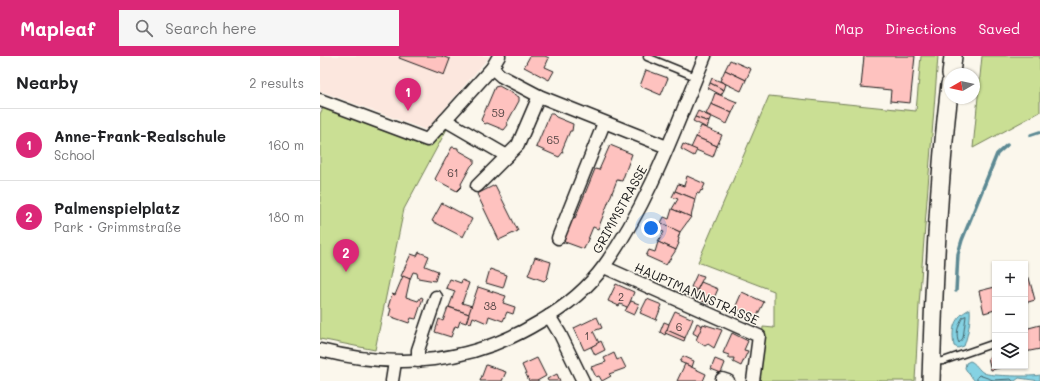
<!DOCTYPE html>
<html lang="en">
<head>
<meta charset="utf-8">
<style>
  body { margin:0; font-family:Mali,sans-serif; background:#f6f6f6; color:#202124 }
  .controls { position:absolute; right:12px; bottom:12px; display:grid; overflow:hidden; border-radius:0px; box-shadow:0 1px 3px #0004 }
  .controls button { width:36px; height:36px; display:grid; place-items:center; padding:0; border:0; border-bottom:1px solid #e0e0e0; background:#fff; color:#202124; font:20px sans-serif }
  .compass { position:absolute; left:624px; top:12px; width:36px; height:36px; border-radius:50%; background:#fff; box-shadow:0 1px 3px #0004; rotate:261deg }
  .you { position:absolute; left:331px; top:172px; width:14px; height:14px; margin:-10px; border:3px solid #fff; border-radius:50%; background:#1a73e8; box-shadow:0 0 0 6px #1a73e833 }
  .badge { display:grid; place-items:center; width:26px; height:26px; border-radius:50%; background:#db2777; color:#fff; font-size:13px; font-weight:700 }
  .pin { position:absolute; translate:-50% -33px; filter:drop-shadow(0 1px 2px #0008) }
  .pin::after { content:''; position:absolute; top:21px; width:14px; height:12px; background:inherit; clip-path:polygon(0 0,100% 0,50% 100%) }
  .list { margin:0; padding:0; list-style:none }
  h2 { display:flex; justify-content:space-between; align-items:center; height:52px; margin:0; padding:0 16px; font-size:17px }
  h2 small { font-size:13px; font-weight:400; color:#757577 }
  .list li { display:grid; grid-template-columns:26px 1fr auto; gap:12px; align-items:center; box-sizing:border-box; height:72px; padding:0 16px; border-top:1px solid #e0e0e0 }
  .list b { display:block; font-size:15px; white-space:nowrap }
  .list p { margin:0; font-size:13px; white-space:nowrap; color:#757577 }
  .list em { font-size:13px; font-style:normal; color:#757577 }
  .icon { flex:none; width:22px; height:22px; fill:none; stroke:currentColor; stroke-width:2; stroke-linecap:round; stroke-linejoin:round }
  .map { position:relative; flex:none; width:720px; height:325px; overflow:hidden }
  header { display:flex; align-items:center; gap:24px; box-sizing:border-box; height:56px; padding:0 20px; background:#db2777; color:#fff }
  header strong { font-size:19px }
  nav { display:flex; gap:22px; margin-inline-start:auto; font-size:14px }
  .search { width:280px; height:36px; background:#f6f6f6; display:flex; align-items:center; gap:10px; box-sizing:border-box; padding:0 14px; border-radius:0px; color:#757577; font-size:15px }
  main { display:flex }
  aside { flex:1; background:#fff }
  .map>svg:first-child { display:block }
</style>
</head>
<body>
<header>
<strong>Mapleaf</strong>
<div class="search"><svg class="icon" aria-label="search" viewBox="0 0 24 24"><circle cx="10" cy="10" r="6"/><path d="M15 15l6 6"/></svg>Search here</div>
<nav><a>Map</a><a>Directions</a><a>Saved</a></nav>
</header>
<main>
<aside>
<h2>Nearby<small>2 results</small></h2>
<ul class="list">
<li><span class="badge">1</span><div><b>Anne-Frank-Realschule</b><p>School</p></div><em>160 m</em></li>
<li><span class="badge">2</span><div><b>Palmenspielplatz</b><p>Park · Grimmstraße</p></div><em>180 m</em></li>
</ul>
</aside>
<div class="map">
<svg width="720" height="325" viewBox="0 0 720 325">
  <rect width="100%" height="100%" fill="#fbf7ec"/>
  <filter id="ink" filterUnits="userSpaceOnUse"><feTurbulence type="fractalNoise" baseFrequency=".025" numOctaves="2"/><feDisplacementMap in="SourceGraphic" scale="8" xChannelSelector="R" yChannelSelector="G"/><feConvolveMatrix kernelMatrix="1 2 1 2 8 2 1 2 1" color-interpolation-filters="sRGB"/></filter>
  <g filter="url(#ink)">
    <path fill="#fce7de" d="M0 0H170L106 74 0 35Z"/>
    <g fill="#cadf94" stroke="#737e58">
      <path d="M601 0H618L599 249 595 325H439L443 271 454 272V235L378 206 449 40 596 55Z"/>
      <path d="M662 0H720V56L653 92Z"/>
      <path d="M4 50 102 86 117 65 128 71 84 153 55 294 0 283V58Z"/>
    </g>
    <g fill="#85d2e3" stroke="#5b8993">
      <path d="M650 253C651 263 648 279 644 290L638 292 634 290C631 272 634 261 650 253Z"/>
      <path d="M650 305C656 307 658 314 664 317 669 320 714 321 720 319V325L699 322 695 325H655L649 318 645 312 646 307Z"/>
    </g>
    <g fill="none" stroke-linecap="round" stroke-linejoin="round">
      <g stroke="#46656c" stroke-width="1">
        <path d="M646 260 643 282 639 287C635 280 638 268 643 261Z"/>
        <path d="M657 325V321L659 319 673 324 691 323 693 325"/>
      </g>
      <g stroke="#5b8993" stroke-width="3.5">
        <path d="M711 79 720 76"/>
        <path d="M636 235 638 198 642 184 677 98 687 89"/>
      </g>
    </g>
    <g fill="#fec2bf" stroke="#1c1c1c">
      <path d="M80 0H121L130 3 124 19 79 2Z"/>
      <path d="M210 0H225L229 2 225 11 234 15 229 24 204 11Z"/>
      <path d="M544 0H595L590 47 570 45 571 34 541 31Z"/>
      <path d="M410 4 431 13 426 24 405 14Z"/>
      <path d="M326 14 348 22 341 39 320 30Z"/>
      <path d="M405 14 426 24 421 35 400 25Z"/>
      <path d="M392 22 406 28 404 34 390 27Z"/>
      <path d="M390 27 404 34 401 39 388 32Z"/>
      <path d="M179 30 199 41V45L187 67 188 69 184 74 167 67 165 68 161 64 175 31Z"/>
      <path d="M395 37 417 46 412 57 391 48Z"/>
      <path d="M391 48 412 57 407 68 386 58Z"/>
      <path d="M378 55 391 61 389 66 375 61Z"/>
      <path d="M230 58H233L236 61 253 68 252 75H250L242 94 243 96 239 101 216 91Z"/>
      <path d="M375 61 389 66 387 72 373 65Z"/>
      <path d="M381 70 402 79 397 90 376 81Z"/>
      <path d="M376 81 397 90 393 101 371 92Z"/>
      <path d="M363 88 377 94 374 100 361 93Z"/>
      <path d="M290 89 312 98 302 125 297 124 278 173 273 171 264 193 242 185 251 160 255 162 275 113 279 114Z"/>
      <path d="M132 91 138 92V94L154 103V107L151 110 141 128 142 130 137 135 120 126 119 127 115 123Z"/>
      <path d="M367 120 385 128 382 135 381 134 379 138 377 137 375 143 355 135 358 128 364 130Z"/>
      <path d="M175 129 198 175 179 184 157 138Z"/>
      <path d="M355 135 375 143 371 161 352 153 358 143 352 141Z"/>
      <path d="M122 147 152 163 143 181 112 165Z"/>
      <path d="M352 153 371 161 360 176 341 167 344 161 349 163Z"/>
      <path d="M341 167 360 176 358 182H359L358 187H359L356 194 338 186 344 176 338 174Z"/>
      <path d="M338 186 356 194 346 209 326 200 329 194 335 196Z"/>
      <path d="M99 196 109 200 105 210 118 215 115 225 98 222 97 217 93 216 90 223 81 220 91 198 97 200Z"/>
      <path d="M215 201 231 206 227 222 224 225 208 219Z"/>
      <path d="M170 213 187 219 183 232 166 227Z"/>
      <path d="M377 218 384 220 377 234 371 231Z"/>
      <path d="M83 220 90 223 86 241 98 245 101 241 103 242 96 263 91 262 89 267 69 260 71 253 68 251 72 238 75 239Z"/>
      <path d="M709 222 715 244 705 247V223Z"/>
      <path d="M130 223 141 227 142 224 149 227 142 247 152 250 149 258 129 251 135 235 126 232Z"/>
      <path d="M381 226 398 233 391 249 374 241Z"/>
      <path d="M296 228 314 236 307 254V251L300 248 299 250 288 245Z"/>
      <path d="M158 231 186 240 183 247 195 251 193 258 187 256 183 265 169 260 167 267 153 261 151 267 146 266Z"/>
      <path d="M675 231V254L664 257 659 235Z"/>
      <path d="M422 236 444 246 436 262 415 252Z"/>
      <path d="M327 243 342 249 336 264 320 257Z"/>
      <path d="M311 245 319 248 314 259 305 255Z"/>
      <path d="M128 251 149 258 146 267 140 265 138 271 135 270 131 281 115 276 119 263 123 265Z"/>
      <path d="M355 255 373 263 365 282 346 274Z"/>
      <path d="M277 261 282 272 273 275 279 287 264 294 254 272Z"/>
      <path d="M344 266 349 268 345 279 340 276Z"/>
      <path d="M377 267 383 270 378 280 373 277Z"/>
      <path d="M383 268 402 274 394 292 388 288 385 290 376 284Z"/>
      <path d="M720 269V293L705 296V273Z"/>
      <path d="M347 274 365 282 364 285 345 277Z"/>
      <path d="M412 277 428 285 424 294 428 295 421 310 413 306 414 302H409V299L403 297Z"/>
      <path d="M281 285 285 294 275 299 271 291Z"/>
      <path d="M294 297 297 304 301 302 306 312 289 318 291 320 282 325 279 320 276 321 271 311 286 306 284 302Z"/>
      <path d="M363 300 374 305 372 311 360 306Z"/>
      <path d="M675 301V310H686L671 314 668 302Z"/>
      <path d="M217 302 226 320 217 325H209L202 309Z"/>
      <path d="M395 303 405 307 401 317 391 313Z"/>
      <path d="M365 308 386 318 383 325H357Z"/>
      <path d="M166 309 186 316 182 325H160Z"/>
      <path d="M237 318 240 325H228L227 323Z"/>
    </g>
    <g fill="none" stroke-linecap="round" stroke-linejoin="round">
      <g stroke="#1c1c1c" stroke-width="9">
        <g id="lane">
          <path d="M327 1 376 21"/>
          <path d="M612 306 623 305 675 287"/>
        </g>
      </g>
      <g stroke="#1c1c1c" stroke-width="15">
        <g id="street">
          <path d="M172 12 181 20 219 40 347 91"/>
          <path d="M0 44 107 84 172 12 179 0"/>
          <path d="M125 64 187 100"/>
          <path d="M157 130 198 89 219 40"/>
          <path d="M238 182 284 67"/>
          <path d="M284 211 439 280 433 325"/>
          <path d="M229 260 240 278 263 325"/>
          <path d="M0 294C78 314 151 308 221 265 245 251 268 232 284 210 329 148 356 70 385 0"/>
          <path d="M98 305V294L116 241"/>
          <path d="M402 323 408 325"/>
          <path d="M72 325 75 306"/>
        </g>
      </g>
      <g stroke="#1c1c1c" stroke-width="20">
        <g id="secondary">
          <path d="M631 18 633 0"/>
          <path d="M611 325C614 226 618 127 630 28"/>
        </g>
      </g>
      <use href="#lane" stroke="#fbf7ec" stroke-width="6"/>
      <use href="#street" stroke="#fbf7ec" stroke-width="12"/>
      <use href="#secondary" stroke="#fbf7ec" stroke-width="17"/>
    </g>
  </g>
  <g text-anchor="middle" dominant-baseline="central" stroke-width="3" stroke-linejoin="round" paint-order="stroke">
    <g font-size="11" fill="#544645">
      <text x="178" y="56">59</text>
      <text x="233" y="83">65</text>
      <text x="133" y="116">61</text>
      <text x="301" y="240">2</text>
      <text x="170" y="249">38</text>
      <text x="359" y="270">6</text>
      <text x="267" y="279">1</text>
    </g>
    <g font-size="13" fill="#1c1c1c" stroke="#fbf7ec">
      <text transform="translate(299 153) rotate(-61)">GRIMMSTRASSE</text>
      <text transform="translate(377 237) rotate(24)">HAUPTMANNSTRASSE</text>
    </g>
  </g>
</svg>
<div class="controls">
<button>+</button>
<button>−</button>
<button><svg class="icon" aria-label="layers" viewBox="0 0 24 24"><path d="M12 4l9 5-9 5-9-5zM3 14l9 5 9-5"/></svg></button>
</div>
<svg class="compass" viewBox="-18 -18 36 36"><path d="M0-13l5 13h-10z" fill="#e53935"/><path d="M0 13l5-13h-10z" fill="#757577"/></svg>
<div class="you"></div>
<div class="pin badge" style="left:88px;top:55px">1</div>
<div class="pin badge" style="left:26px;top:216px">2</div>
</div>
</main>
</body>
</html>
